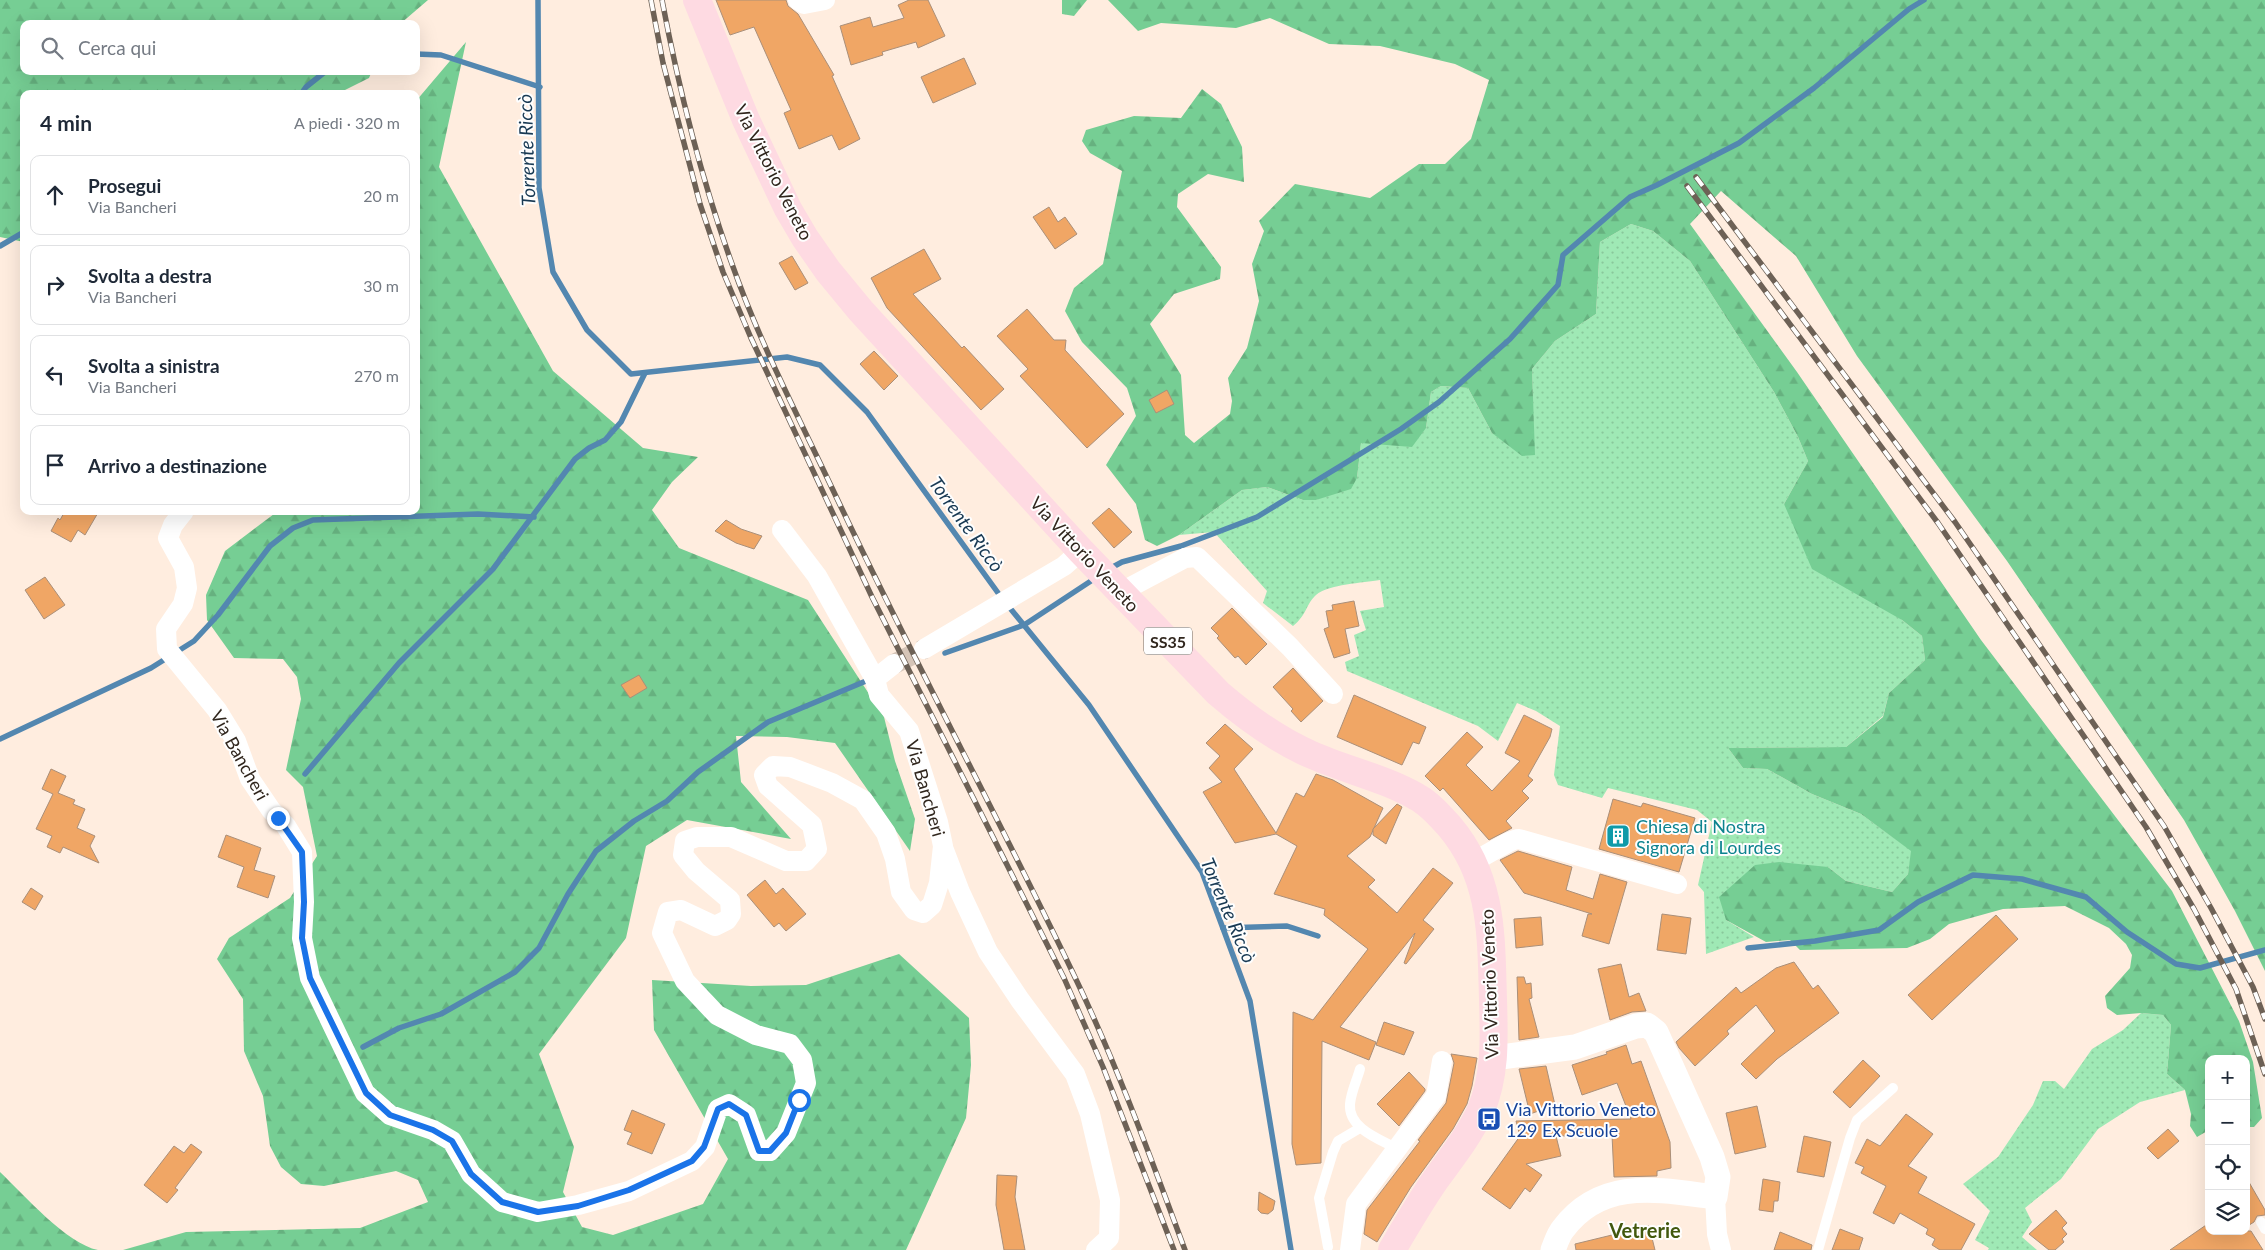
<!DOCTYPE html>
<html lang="it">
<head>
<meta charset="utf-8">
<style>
  body { margin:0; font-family:Lato,sans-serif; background:#f2f2f3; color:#1f2937 }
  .controls { position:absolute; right:15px; bottom:15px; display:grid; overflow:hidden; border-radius:10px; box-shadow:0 5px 20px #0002 }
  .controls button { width:45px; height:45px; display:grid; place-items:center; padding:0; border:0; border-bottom:1px solid #e0e1e3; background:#fff; color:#1f2937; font:25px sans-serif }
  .stop { position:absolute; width:15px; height:15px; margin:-11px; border:4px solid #1a73e8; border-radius:50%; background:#fff }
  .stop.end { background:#1a73e8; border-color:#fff; box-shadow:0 1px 5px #0008 }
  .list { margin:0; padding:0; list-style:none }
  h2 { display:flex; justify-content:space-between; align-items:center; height:65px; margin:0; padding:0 20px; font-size:21px }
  h2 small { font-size:16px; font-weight:400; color:#747a83 }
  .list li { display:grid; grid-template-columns:32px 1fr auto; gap:15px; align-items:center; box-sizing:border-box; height:80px; margin:0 10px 10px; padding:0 10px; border:1px solid #e0e1e3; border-radius:10px }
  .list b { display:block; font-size:19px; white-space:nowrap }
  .list p { margin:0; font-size:16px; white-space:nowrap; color:#747a83 }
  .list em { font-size:16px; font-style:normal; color:#747a83 }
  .icon { flex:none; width:28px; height:28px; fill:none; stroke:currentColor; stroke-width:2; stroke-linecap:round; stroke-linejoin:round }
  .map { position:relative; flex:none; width:2265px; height:1250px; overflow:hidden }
  .search { position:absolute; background:#fff; box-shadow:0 5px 20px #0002; left:20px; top:20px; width:400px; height:55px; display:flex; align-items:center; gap:12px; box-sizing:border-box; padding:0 18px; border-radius:10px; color:#747a83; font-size:19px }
  .panel { position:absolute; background:#fff; box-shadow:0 5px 20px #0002; left:20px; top:90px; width:400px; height:425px; border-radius:10px }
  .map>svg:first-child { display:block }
</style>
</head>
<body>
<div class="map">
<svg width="2265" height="1250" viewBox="0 0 2265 1250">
  <defs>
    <pattern id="grass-dots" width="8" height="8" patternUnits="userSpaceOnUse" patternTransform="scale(1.25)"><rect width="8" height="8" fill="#9fe9b5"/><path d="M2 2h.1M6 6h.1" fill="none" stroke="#89c89b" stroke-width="1.8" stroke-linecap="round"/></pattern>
    <pattern id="forest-firs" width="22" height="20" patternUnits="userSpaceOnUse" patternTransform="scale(1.25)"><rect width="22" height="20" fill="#76ce94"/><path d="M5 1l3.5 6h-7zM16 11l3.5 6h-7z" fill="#66b17f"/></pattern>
  </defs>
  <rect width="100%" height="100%" fill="#ffeddf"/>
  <g fill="url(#grass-dots)">
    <path d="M1631 224 1653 231 1690 261 1774 392 1798 437 1808 461 1784 504 1902 620 1922 636 1925 660 1889 693 1883 716 1846 747 1728 748 1743 768 1767 769 1812 794 1861 814 1912 851 1908 874 1892 892 1846 881 1828 867 1726 920 1754 937 1706 954 1704 892 1698 885 1712 822 1697 810 1608 788 1602 798 1558 785 1554 775 1560 726 1536 711 1517 703 1498 741 1478 726 1347 671 1345 662 1359 656 1354 635 1366 630 1360 611 1384 607 1380 580C1363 583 1329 584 1316 595 1306 604 1307 615 1293 626L1263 603 1267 591 1214 532 1179 535 1242 490 1267 487 1303 500H1316L1357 478 1361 443 1426 428 1431 392 1441 386 1468 388 1492 433 1534 455 1532 369 1555 341 1596 314 1600 242Z"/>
    <path d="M2141 1013 2163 1015 2171 1025 2167 1074 2185 1090 2140 1102 2098 1129 2061 1179 2025 1208 2032 1222 2022 1237 2037 1250H1988L1989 1248 1975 1240 1990 1211 1963 1184 1998 1157 2033 1105 2043 1081H2055L2064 1089 2092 1049 2123 1030Z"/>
  </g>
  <g fill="url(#forest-firs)">
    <path d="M0 0H428L400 24H24V71H372L369 78 337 94H24V242L0 237Z"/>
    <path d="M1062 0H1087L1074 16 1062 14Z"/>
    <path d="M1108 0H2265V971L2235 911 2184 820 2007 561 1857 356 1796 256 1721 191 1690 224 1797 372 1981 640 2172 891 2239 1021 2253 1062 2262 1118 2254 1127H2246V1059H2209V1130L2197 1137 2190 1126 2191 1114 2185 1090 2167 1074 2171 1025 2163 1015 2141 1013 2117 1015 2107 1008 2105 996 2130 968 2132 955 2126 944 2109 928 2065 906 2003 909 1949 924 1930 939 1907 948 1800 950 1790 940 1766 942 1726 920 1719 897 1755 865 1779 862 1828 867 1846 881 1892 892 1908 874 1911 851 1861 814 1812 794 1767 769 1743 768 1728 748 1846 747 1883 717 1889 693 1925 660 1922 636 1902 620 1812 569 1784 504 1808 461 1798 437 1774 392 1690 261 1653 231 1631 224 1600 242 1596 314 1555 341 1532 369 1535 455 1522 456 1492 433 1468 388 1441 386 1431 392 1426 428 1412 447 1361 443 1357 478 1351 489 1316 500H1303L1267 487 1242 490 1179 535 1157 546 1145 540 1136 504 1106 465 1136 416 1127 388 1082 342 1065 311 1074 288 1103 264 1122 171 1090 153 1082 141 1086 130 1134 116 1181 118 1202 89 1221 104 1242 147 1244 182 1208 174 1178 194 1177 207 1221 267 1220 279 1174 294 1150 324 1181 375 1185 435 1194 443 1230 414 1232 401 1228 378 1247 348 1259 301 1252 264 1264 231 1259 221 1295 184 1370 198 1419 164H1445L1471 139 1489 80 1455 64 1380 46 1329 44 1270 18 1236 28 1161 23 1138 31Z"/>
    <path d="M466 42 439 167 553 371 643 448 698 457 672 482 652 510 679 548 808 600 884 717 895 761 915 819 910 851 835 743 787 737 736 736 741 782 791 839 687 820 646 846 626 938 539 1054 574 1147 563 1192 582 1227 613 1235 703 1204 728 1159 654 1030 652 980 751 986 806 985 899 954 969 1018 971 1065 966 1118 906 1250H123L186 1232 360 1228 428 1202 418 1180 396 1171 324 1186 301 1184 281 1167 270 1146 263 1096 244 1051 243 999 217 959 229 938 290 898 317 856 303 787 286 770 301 699 297 677 283 659 234 658 207 620 206 595 225 551 278 511H416V101Z"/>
    <path d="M0 1172C24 1195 67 1244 98 1250H0Z"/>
  </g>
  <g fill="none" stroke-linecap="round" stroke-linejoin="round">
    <g stroke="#5387b0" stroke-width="5.5">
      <path d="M538 0 539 188 553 272 587 330 631 374 787 357 820 365 867 412 1001 597 1089 705 1202 872 1250 1001 1291 1250"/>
      <path d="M416 54 441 55 540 87"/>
      <path d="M301 94 306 87 326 71"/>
      <path d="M0 246 24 232"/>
      <path d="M1109 569 1122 562 1181 546 1257 517 1401 429 1439 402 1510 339 1558 285 1563 255 1630 197 1657 185 1739 143 1814 88 1909 9 1924 0"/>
      <path d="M945 653 1024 625 1097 577"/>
      <path d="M0 739 151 668 194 641 218 615 270 546 293 528 313 520 478 514 534 517"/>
      <path d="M305 774 399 663 493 569 575 459 589 448 605 440 621 422 645 373"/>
      <path d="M1223 928 1287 926 1318 936"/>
      <path d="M1748 948 1815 941 1879 930 1918 902 1973 875 2022 879 2086 897 2127 932 2176 964 2200 968 2265 950"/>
      <path d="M363 1047 399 1028 441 1014 515 972 539 948 568 894 596 851 634 821 667 801 698 772 768 722 866 681"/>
    </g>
  </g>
  <g fill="#f0a665" stroke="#aa8f79">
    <path d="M716 0H786L788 6 798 14 834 75 832 76 860 139 839 150 832 135 799 149 784 113 791 110 754 27 730 35Z"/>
    <path d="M909 0H928L945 36 918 48 916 42 882 52 883 55 851 65 840 26 870 17 873 27 904 18 898 5Z"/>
    <path d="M964 58 976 84 933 103 921 77Z"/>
    <path d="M1049 207 1058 222 1065 217 1077 234 1055 249 1033 217Z"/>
    <path d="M924 249 941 279 913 294 962 348 964 346 1004 389 981 410 887 308 871 278Z"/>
    <path d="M792 256 808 283 795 290 779 263Z"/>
    <path d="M1027 309 1054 340H1066L1065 350 1124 414 1087 448 1020 376 1028 369 997 336Z"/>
    <path d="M874 351 898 376 884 390 860 364Z"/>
    <path d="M1167 390 1174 404 1156 413 1149 400Z"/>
    <path d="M1109 508 1132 532 1114 548 1092 523Z"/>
    <path d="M65 511H99L85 535 78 530 71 542 51 531 58 518 60 520Z"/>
    <path d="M726 520 741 529 762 536 754 549 736 543 715 531Z"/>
    <path d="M45 577 65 605 44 619 25 590Z"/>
    <path d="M1354 601 1359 626 1345 629 1350 653 1334 658 1324 629 1329 627 1326 611 1333 610 1332 605Z"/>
    <path d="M1232 608 1267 644 1246 665 1238 656 1235 658 1217 638 1219 636 1211 628Z"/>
    <path d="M1293 668 1323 701 1301 722 1291 711 1293 709 1273 687Z"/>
    <path d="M639 675 647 688 630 698 621 685Z"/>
    <path d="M1354 695 1426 727 1419 744 1413 742 1402 765 1337 737Z"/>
    <path d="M1524 715 1552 729 1550 737 1528 776 1533 780 1522 791 1529 798 1506 821 1512 828 1489 840 1443 788 1440 791 1425 776 1467 732 1483 747 1466 765 1492 791 1520 761 1505 753Z"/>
    <path d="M1225 724 1253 749 1234 769 1276 833 1296 793 1304 797 1316 774 1333 780 1383 808 1370 837 1347 856 1375 880 1368 887 1397 913 1433 868 1453 883 1423 920 1434 929 1406 964 1404 963 1415 933 1340 1027 1376 1042 1369 1060 1322 1041 1321 1163 1296 1165 1292 1144 1293 1012 1313 1020 1368 949 1324 915 1325 909 1274 894 1297 846 1276 834 1235 843 1203 792 1222 782 1209 768 1220 756 1206 743Z"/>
    <path d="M51 769 66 776 58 793 75 800 73 804 85 809 77 828 95 836 90 846 99 863 63 847 60 853 47 847 52 836 36 829 53 794 42 789Z"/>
    <path d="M1613 799 1641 807 1643 803 1695 818 1679 872 1599 849Z"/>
    <path d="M1397 804 1402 807 1386 844 1373 835V829Z"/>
    <path d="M226 835 261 848 254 870 275 876 268 898 237 887 244 867 218 857Z"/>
    <path d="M1518 851 1572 867 1566 890 1593 899 1600 874 1627 882 1609 944 1582 936 1588 914H1592L1524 893 1500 860Z"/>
    <path d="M765 880 776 894 783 888 806 914 786 931 779 923 774 927 747 895Z"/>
    <path d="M31 888 43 896 35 910 22 902Z"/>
    <path d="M1662 914 1691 918 1686 954 1657 950Z"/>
    <path d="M1996 915 2018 939 1932 1020 1908 995Z"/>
    <path d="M1541 917 1543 945 1516 948 1514 919Z"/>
    <path d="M1794 962 1813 989 1818 985 1839 1013 1777 1059 1756 1079 1741 1064 1775 1031 1756 1005 1727 1031 1729 1034 1695 1066 1679 1048 1676 1042 1736 987 1741 993 1776 968Z"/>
    <path d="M1621 964 1629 997 1639 993 1646 1011 1632 1012 1610 1020 1598 969Z"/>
    <path d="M1517 977H1524L1526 984 1531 983 1532 998 1529 999 1539 1037 1519 1040Z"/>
    <path d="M1384 1022 1414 1032 1404 1055 1376 1045Z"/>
    <path d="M1626 1045 1632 1064 1641 1061 1670 1142 1671 1168 1657 1171V1176L1614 1177 1612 1135 1556 1136 1561 1156 1526 1164 1542 1175 1530 1192 1525 1188 1510 1209 1482 1189 1520 1136 1516 1121 1631 1119 1617 1083 1582 1095 1572 1065 1607 1054 1606 1052Z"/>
    <path d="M1451 1054 1477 1058 1472 1086 1467 1104 1453 1129 1411 1187 1377 1242 1364 1234 1367 1210 1420 1141 1418 1140 1446 1103 1454 1063Z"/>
    <path d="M1863 1060 1880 1076 1850 1108 1833 1092Z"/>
    <path d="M1546 1066 1555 1105 1530 1114 1519 1069Z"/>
    <path d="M1409 1072 1425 1089V1091L1399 1126 1377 1104Z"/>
    <path d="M1757 1106 1766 1147 1735 1154 1726 1113Z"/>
    <path d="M632 1110 665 1124 652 1154 627 1144 632 1133 624 1130Z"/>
    <path d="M1906 1114 1933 1134 1908 1166 1927 1177 1918 1193 1975 1224 1961 1250H1940L1932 1245 1935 1239 1926 1234 1928 1229 1900 1213 1894 1224 1873 1213 1886 1186 1861 1173 1864 1167 1855 1163 1867 1139 1880 1146Z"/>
    <path d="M2168 1129 2179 1141 2158 1159 2147 1148Z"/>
    <path d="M1804 1136 1831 1142 1824 1177 1797 1172Z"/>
    <path d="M191 1144 202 1152 175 1188 178 1190 167 1203 144 1185 174 1146 184 1153Z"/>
    <path d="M997 1175 1017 1176 1015 1197 1025 1250H1004L996 1205Z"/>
    <path d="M2246 1177 2265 1210V1215L2257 1216 2254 1222 2246 1227Z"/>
    <path d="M1763 1179 1780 1182 1778 1201H1774L1773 1212 1759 1210Z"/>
    <path d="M1259 1192 1275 1201 1273 1210 1268 1214 1261 1213 1258 1210Z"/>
    <path d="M2056 1210 2067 1223 2062 1228 2067 1234 2062 1239 2064 1242 2055 1250H2049L2029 1234Z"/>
    <path d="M2209 1223V1231H2251L2263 1250H2170Z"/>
    <path d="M1649 1226 1655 1250H1576L1575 1244Z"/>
    <path d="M1840 1229 1863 1238 1859 1250H1832Z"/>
    <path d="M1780 1232 1812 1245 1811 1250H1774Z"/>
  </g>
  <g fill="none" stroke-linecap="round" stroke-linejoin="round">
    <path stroke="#d6c5b8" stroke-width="20" stroke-dasharray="20 10" stroke-linecap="butt" d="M894 664 924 649"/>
    <g stroke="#fff" stroke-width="10">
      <path d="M1360 1069C1357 1080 1351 1092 1350 1104 1348 1128 1379 1139 1396 1148"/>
      <path d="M2261 1222 2265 1229"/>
      <path d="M1328 1247 1319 1198 1333 1152 1338 1141 1360 1128"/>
      <path d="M1818 1250 1850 1138 1857 1120 1893 1088"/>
    </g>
    <g stroke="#fff" stroke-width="20">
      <path d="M798 0 804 4 825 0"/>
      <path d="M184 511 173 525 168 538 184 567 187 588 183 604 166 629 167 649 217 710 236 741 250 779 271 810 286 826 302 852 304 902 302 938 310 978 365 1093 390 1115 433 1130 452 1141 471 1174 502 1202 538 1212 578 1205 629 1191 692 1161 705 1147 718 1109 729 1104 746 1115 759 1151H770L786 1133 806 1083 802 1060 790 1044 756 1035 717 1015 685 981 662 933 668 912 681 910 715 926 727 920 731 914 730 900 696 871 683 855 685 841 697 837H731L786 861H806L817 849 812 825 768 786 764 775 773 766 790 767 832 783 863 800 886 833 895 859 901 892 914 910 923 913 932 905 939 883 943 846 938 822 909 731 879 695 875 679 894 664"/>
      <path d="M782 530 817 576 875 679"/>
      <path d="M1121 592 1185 558 1197 557 1290 647 1333 694"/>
      <path d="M924 649 1064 566 1081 551"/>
      <path d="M944 850 960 892 988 952 1020 1000 1075 1074 1090 1114 1110 1200 1109 1238 1096 1250"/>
      <path d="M1473 862C1484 857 1510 839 1519 839L1677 884"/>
      <path d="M1715 1197 1717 1234 1721 1250"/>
      <path d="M1350 1250 1356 1204 1436 1096 1442 1061"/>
    </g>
    <path stroke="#fff" stroke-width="25" d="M1494 1058 1575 1047 1636 1026 1647 1025 1656 1032 1712 1157 1718 1177 1715 1197C1659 1190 1602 1177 1563 1229 1558 1235 1556 1243 1553 1250"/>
    <path stroke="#fedae2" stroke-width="28" d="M697 0 746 120 788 209 805 238 828 271 861 311 1081 551 1218 693C1247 718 1277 740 1312 755 1346 770 1384 778 1417 797 1430 804 1440 816 1450 827 1493 878 1491 936 1493 999 1494 1037 1496 1074 1481 1110 1469 1136 1452 1157 1436 1179 1420 1202 1406 1226 1392 1250"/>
    <g stroke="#6d6156" stroke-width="5.5">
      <g id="rail">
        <path d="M651 0 663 63 700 204 723 272 751 338 872 597 1064 978 1103 1067 1174 1250"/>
        <path d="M662 0C679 90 701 178 732 264 759 341 797 414 832 488 909 651 994 809 1072 971 1116 1062 1150 1156 1185 1250"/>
        <path d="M1696 177 1955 522 2164 826 2211 908 2253 987 2265 1019"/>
        <path d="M1687 186 1938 523 2146 827 2194 909 2236 989 2265 1074"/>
      </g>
    </g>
    <use href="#rail" stroke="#fefefe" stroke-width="4" stroke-dasharray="11" stroke-linecap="butt"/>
  </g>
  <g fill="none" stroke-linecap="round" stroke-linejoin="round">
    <path stroke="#1a73e8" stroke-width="6" d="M278 818 302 852 304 902 302 938 310 978 366 1093 390 1115 433 1130 452 1141 471 1174 502 1202 538 1212 578 1206 629 1190 692 1161 704 1147 718 1109 729 1104 746 1115 759 1151H770L786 1133 799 1100"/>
  </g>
  <defs>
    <g id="building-square" transform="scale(1.25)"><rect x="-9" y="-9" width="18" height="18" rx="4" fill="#0f9aa8" stroke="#fefefe"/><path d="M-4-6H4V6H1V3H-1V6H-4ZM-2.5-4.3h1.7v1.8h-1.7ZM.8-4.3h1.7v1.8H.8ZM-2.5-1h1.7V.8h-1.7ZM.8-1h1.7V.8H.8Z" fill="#fff"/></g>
    <g id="bus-square" transform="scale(1.25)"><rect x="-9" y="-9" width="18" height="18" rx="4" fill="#1a4fb4" stroke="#fefefe"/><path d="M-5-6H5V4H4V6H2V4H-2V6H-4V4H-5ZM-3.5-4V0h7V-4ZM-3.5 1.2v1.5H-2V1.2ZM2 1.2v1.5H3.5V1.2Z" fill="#fff"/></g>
  </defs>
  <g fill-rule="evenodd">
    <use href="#building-square" x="1618" y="836"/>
    <use href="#bus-square" x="1489" y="1119"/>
  </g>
  <g text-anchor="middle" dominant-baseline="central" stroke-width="4" stroke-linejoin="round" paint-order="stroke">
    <rect fill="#fefefe" stroke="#6e6760" stroke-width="1" x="1144" y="627.5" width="48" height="27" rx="4"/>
    <g font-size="16" font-weight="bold" fill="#30261d">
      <text x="1168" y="641">SS35</text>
    </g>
    <g font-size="18" fill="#30261d" stroke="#fefefe">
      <text transform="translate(774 172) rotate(63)">Via Vittorio Veneto</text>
      <text transform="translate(1085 554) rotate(47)">Via Vittorio Veneto</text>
      <text transform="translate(240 755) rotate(61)">Via Bancheri</text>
      <text transform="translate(926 788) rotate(74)">Via Bancheri</text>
      <text transform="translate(1489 984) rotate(-92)">Via Vittorio Veneto</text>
    </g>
    <g font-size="18" fill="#0d838f" stroke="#fefefe" text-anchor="start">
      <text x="1636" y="826">Chiesa di Nostra<tspan x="1636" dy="21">Signora di Lourdes</tspan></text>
    </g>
    <g font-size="18" fill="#164399" stroke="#fefefe" text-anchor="start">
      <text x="1506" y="1109">Via Vittorio Veneto<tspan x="1506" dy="21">129 Ex Scuole</tspan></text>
    </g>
    <g font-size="19" font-style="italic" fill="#183953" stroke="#fefefe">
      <text transform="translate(526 150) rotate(-92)">Torrente Riccò</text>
      <text transform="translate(967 524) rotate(54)">Torrente Riccò</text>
      <text transform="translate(1229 910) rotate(67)">Torrente Riccò</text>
    </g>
    <g font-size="20" font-weight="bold" fill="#42580e" stroke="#fefefe">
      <text x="1645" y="1230">Vetrerie</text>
    </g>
  </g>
</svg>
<div class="controls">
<button>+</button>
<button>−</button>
<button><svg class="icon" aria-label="locate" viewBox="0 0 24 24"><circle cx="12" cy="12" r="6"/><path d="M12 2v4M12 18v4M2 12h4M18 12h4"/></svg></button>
<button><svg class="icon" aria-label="layers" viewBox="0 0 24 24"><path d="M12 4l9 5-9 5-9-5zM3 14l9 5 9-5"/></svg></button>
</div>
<div class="stop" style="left:799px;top:1100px"></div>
<div class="stop end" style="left:278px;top:818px"></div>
<div class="search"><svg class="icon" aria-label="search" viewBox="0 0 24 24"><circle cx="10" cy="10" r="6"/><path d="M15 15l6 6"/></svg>Cerca qui</div>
<section class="panel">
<h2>4 min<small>A piedi · 320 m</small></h2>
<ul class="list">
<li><svg class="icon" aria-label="ahead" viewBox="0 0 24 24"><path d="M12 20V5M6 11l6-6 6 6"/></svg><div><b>Prosegui</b><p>Via Bancheri</p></div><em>20 m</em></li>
<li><svg class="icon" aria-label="right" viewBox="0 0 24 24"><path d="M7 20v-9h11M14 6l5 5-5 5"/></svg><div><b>Svolta a destra</b><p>Via Bancheri</p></div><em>30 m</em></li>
<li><svg class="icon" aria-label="left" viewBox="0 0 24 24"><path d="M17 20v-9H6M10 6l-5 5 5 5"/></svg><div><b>Svolta a sinistra</b><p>Via Bancheri</p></div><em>270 m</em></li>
<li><svg class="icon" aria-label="arrive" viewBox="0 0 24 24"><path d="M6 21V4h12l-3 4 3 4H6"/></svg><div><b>Arrivo a destinazione</b></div></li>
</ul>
</section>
</div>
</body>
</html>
